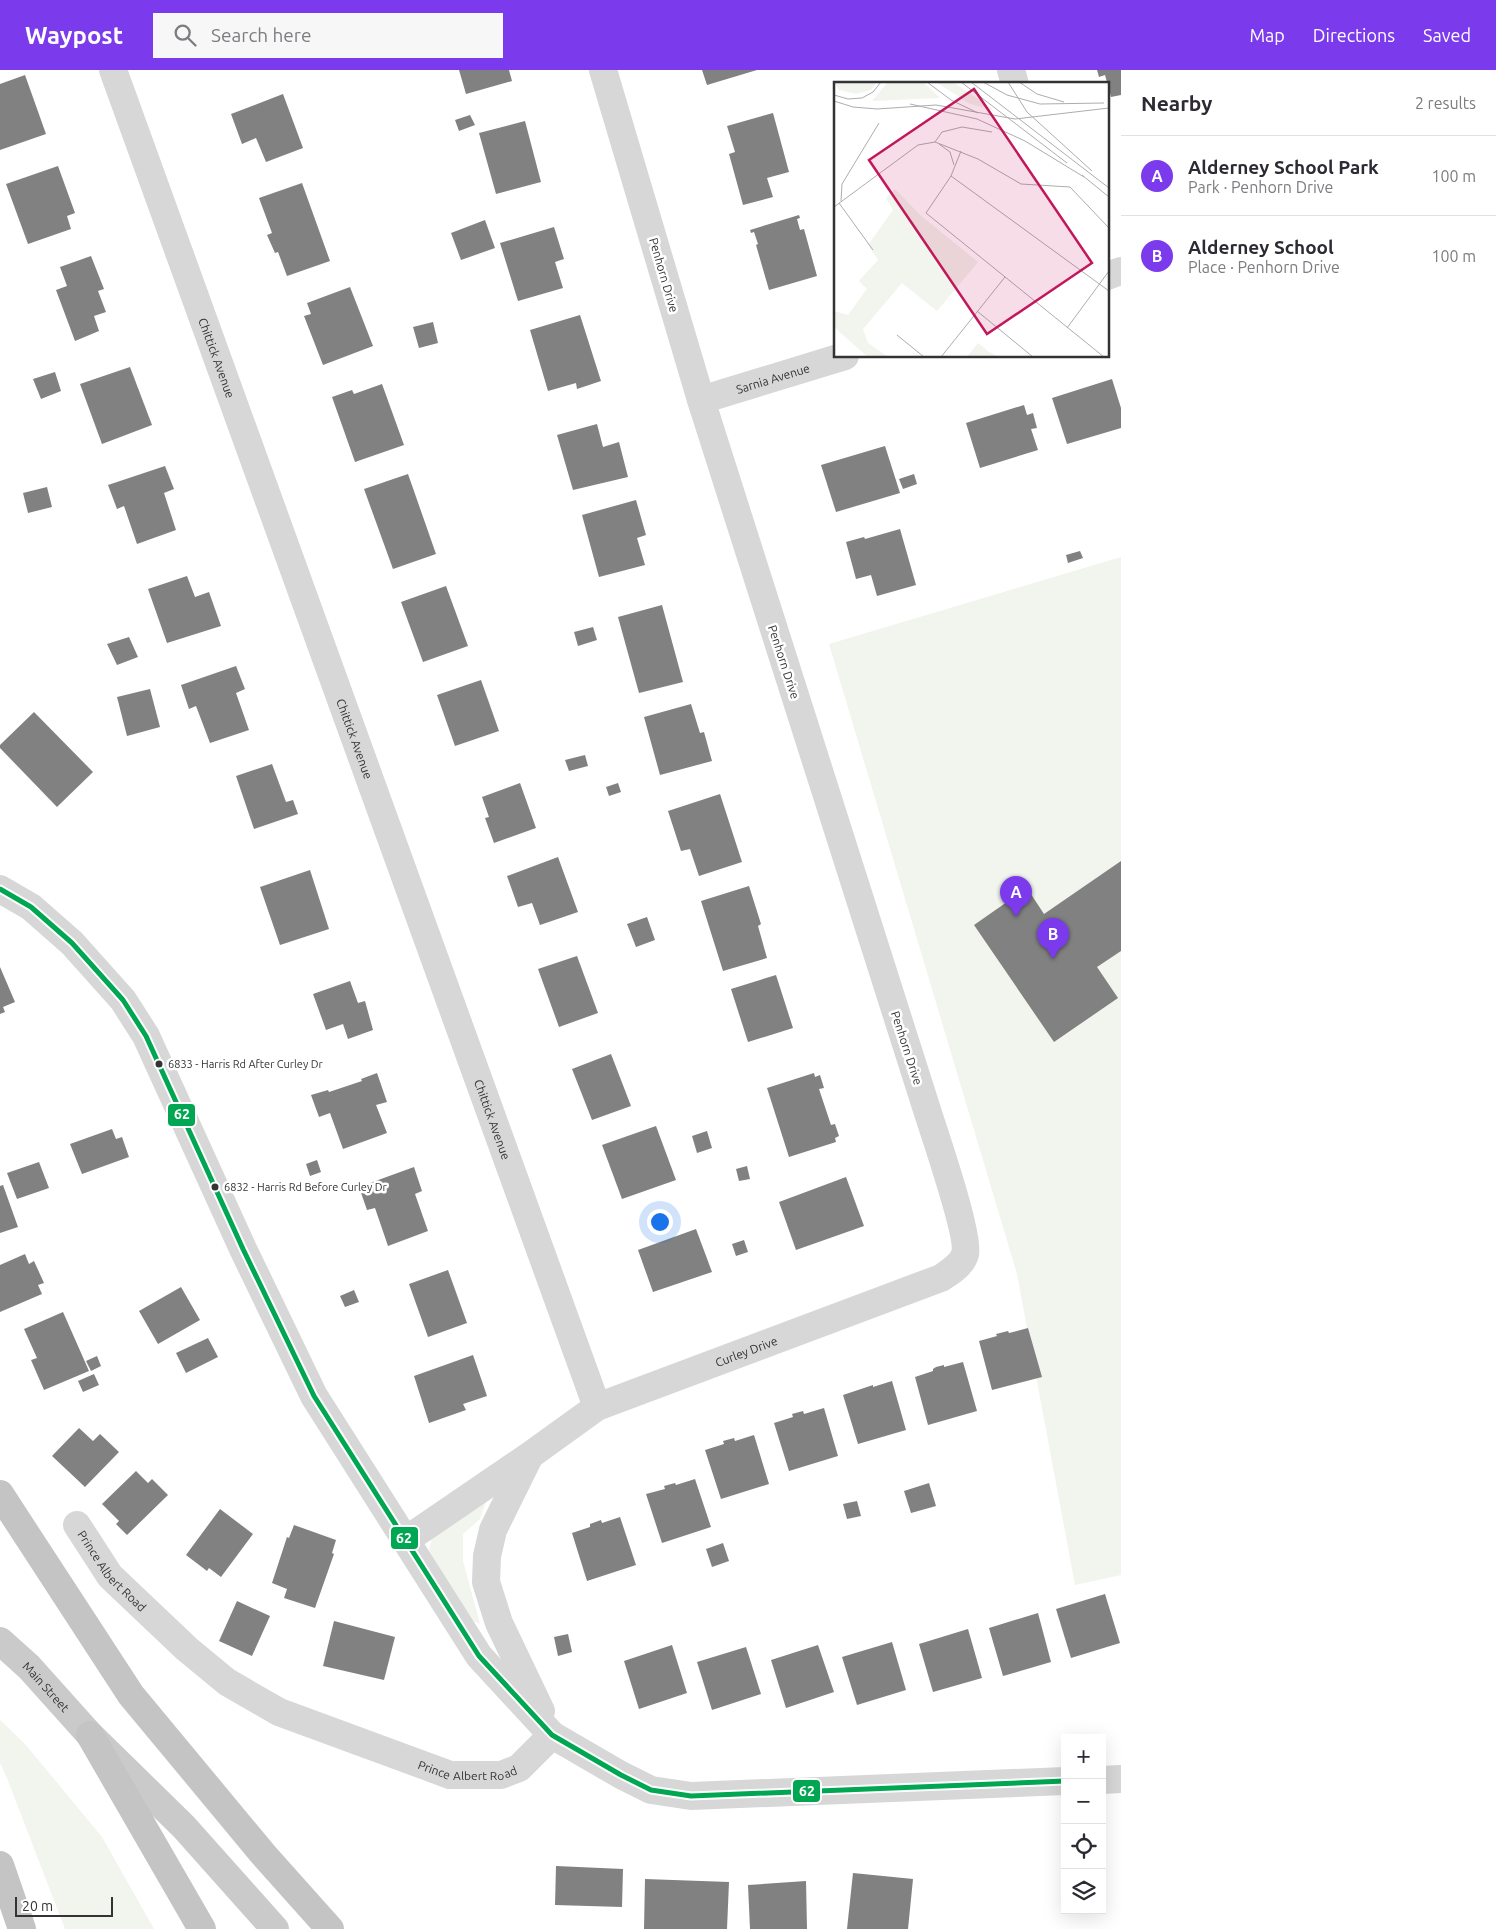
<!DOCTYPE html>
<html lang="en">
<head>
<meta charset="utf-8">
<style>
  body { margin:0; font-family:Ubuntu,sans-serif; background:#f7f7f7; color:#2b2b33 }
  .controls { position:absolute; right:15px; bottom:15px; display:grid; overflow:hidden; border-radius:0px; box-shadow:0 5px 20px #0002 }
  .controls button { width:45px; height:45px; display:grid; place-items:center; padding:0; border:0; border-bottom:1px solid #e1e1e2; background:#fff; color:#2b2b33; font:25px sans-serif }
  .scale { position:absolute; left:15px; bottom:12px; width:98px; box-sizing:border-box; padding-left:5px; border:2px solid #333; border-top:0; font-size:14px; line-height:18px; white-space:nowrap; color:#333; -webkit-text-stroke:4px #fff; paint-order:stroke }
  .you { position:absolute; left:659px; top:1151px; width:18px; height:18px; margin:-12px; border:4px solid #fff; border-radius:50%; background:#1a73e8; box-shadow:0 0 0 8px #1a73e833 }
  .badge { display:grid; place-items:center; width:32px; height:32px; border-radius:50%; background:#7c3aed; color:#fff; font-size:16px; font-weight:700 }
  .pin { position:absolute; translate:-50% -41px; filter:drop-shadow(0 1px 2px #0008) }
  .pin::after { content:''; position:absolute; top:26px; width:18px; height:15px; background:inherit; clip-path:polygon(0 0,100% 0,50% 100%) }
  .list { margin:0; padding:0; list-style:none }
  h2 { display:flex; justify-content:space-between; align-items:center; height:65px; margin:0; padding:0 20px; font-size:21px }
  h2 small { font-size:16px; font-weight:400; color:#7c7c81 }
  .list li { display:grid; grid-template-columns:32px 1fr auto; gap:15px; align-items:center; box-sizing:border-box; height:80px; padding:0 20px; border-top:1px solid #e1e1e2 }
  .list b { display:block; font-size:19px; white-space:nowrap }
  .list p { margin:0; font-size:16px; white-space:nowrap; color:#7c7c81 }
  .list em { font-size:16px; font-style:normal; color:#7c7c81 }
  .icon { flex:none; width:28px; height:28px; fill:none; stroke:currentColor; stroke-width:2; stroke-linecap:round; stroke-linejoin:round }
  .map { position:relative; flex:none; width:1121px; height:1859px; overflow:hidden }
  header { display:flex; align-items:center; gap:30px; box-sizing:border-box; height:70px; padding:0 25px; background:#7c3aed; color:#fff }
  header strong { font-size:24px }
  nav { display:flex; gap:28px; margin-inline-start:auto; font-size:18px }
  .search { width:350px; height:45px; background:#f7f7f7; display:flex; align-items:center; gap:12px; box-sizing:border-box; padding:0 18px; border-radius:0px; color:#7c7c81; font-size:19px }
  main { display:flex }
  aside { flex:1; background:#fff }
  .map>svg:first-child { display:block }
</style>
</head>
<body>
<header>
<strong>Waypost</strong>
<div class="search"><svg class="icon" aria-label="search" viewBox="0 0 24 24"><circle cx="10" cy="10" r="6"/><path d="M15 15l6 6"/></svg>Search here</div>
<nav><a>Map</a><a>Directions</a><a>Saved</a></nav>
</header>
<main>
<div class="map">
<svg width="1121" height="1859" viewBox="0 0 1121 1859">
  <rect width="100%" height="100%" fill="#fff"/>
  <g fill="#f1f5ed">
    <path d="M1121 487V1505L1075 1515 1017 1204 829 574Z"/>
    <path d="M486 1431 480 1449 463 1464V1491L480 1554 464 1547 444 1513 429 1480 434 1460Z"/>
    <path d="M0 1650 25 1674 102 1767 154 1859H65L7 1708 0 1693Z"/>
  </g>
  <g fill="#818181">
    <path d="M459 0H509L512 11 466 24Z"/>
    <path d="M702 0H757L707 15Z"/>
    <path d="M1097 0H1121V25L1111 27 1105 5 1099 7Z"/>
    <path d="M25 5 46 64 0 80V14Z"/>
    <path d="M283 24 303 78 266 92 256 68 242 74 231 44Z"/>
    <path d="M773 43 789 102 767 108 773 127 743 135 729 84 735 82 727 56Z"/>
    <path d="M470 45 475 55 459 61 455 50Z"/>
    <path d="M525 51 541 112 496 124 479 63Z"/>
    <path d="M58 96 75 143 67 146 71 159 28 174 6 114Z"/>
    <path d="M302 113 330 191 287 206 278 182 275 183 267 165 272 163 259 128Z"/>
    <path d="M799 145 800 148 797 149 800 160 804 159 817 206 769 220 756 175 758 174 754 162 751 163 750 160Z"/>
    <path d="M485 150 495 178 461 190 451 163Z"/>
    <path d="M554 157 564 189 555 192 563 218 518 231 500 173Z"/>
    <path d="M91 186 104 219 98 221 106 242 94 246 99 261 75 271 56 220 67 216 60 197Z"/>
    <path d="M350 217 373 276 323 295 304 246 311 244 307 233Z"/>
    <path d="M580 245 601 311 577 319 576 313 548 321 530 260Z"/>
    <path d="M433 252 438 273 419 278 413 257Z"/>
    <path d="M130 297 152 355 102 374 80 314Z"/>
    <path d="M55 302 61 321 41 329 33 309Z"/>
    <path d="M1112 309 1121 338V358L1067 374 1052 328Z"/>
    <path d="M382 314 404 375 355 392 332 327 352 320 354 324Z"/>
    <path d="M1024 335 1027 345 1033 343 1037 358 1031 359 1038 380 980 398 966 353Z"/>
    <path d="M597 354 603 377 619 372 628 407 573 420 557 365Z"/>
    <path d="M885 376 900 423 836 442 821 395Z"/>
    <path d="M165 396 174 419 164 423 176 460 137 474 124 436 117 439 108 415Z"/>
    <path d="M408 404 436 484 393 499 364 419Z"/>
    <path d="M914 404 917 414 903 419 899 409Z"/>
    <path d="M47 417 52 437 28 443 23 423Z"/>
    <path d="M636 430 646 465 637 468 645 495 599 507 582 445Z"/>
    <path d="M900 459 916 515 877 526 871 505 856 509 846 472 864 467 865 469Z"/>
    <path d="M1080 481 1083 488 1068 493 1066 485Z"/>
    <path d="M187 506 195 527 209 522 221 556 167 573 148 519Z"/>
    <path d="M446 516 468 576 423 592 401 532Z"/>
    <path d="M662 535 683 612 639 623 618 547Z"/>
    <path d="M593 557 597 570 578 576 574 562Z"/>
    <path d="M129 567 138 587 117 595 107 574Z"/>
    <path d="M236 596 245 619 236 623 249 660 210 673 196 636 189 639 181 615Z"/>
    <path d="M481 610 499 661 455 676 437 625Z"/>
    <path d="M150 619 160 657 127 666 117 627Z"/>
    <path d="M691 634 700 663 704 662 712 691 660 705 644 647Z"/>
    <path d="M34 642 93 702 57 737 0 678V675Z"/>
    <path d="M585 685 588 696 569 701 565 690Z"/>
    <path d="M272 694 286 732 293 730 298 744 254 759 236 706Z"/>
    <path d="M520 713 536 758 494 773 485 748 489 747 482 727Z"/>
    <path d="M618 713 621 722 609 726 606 717Z"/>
    <path d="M720 724 742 792 699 806 690 779 681 781 668 741Z"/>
    <path d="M558 787 578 842 540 855 532 833 518 837 507 806Z"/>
    <path d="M1121 791V881L1097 897 1118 928 1054 972 974 855 1027 818 1044 844Z"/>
    <path d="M310 800 329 859 280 875 260 817Z"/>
    <path d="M749 816 761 854 758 856 767 888 723 901 701 831Z"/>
    <path d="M647 847 655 870 636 877 627 854Z"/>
    <path d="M577 886 598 943 559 957 538 899Z"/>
    <path d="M0 897 15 932 3 937 5 942 0 944Z"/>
    <path d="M776 905 793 958 748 972 731 919Z"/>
    <path d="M350 911 358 933 365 931 373 960 348 969 343 954 326 960 313 924Z"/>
    <path d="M611 984 631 1036 592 1050 572 999Z"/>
    <path d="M377 1003 387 1032 376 1035 387 1063 343 1079 330 1043 319 1047 311 1025 328 1020 329 1022 362 1011 361 1009Z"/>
    <path d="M814 1003 815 1007 820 1005 824 1018 819 1019 831 1055 835 1054 839 1066 835 1068 836 1072 789 1087 767 1018Z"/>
    <path d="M656 1056 676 1110 622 1129 602 1075Z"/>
    <path d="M112 1059 116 1069 122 1067 129 1087 82 1104 70 1074Z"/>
    <path d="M707 1061 712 1078 697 1083 692 1066Z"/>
    <path d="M317 1090 321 1102 310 1106 306 1094Z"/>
    <path d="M39 1092 49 1118 17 1129 7 1103Z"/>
    <path d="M747 1096 750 1109 739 1111 736 1099Z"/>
    <path d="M414 1097 422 1121 415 1124 428 1161 388 1176 375 1138 367 1140 359 1117Z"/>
    <path d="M846 1107 864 1156 796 1180 779 1132Z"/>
    <path d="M3 1115 18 1157 0 1163V1116Z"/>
    <path d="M696 1159 712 1202 653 1222 638 1180Z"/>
    <path d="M744 1170 748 1182 736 1186 732 1174Z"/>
    <path d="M25 1184 29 1194 34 1191 44 1213 38 1215 42 1224 0 1242V1195Z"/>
    <path d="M448 1200 467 1253 428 1267 409 1214Z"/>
    <path d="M181 1217 200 1250 158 1274 139 1241Z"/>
    <path d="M354 1220 359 1232 345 1237 340 1226Z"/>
    <path d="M63 1242 89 1301 44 1320 31 1290 37 1288 24 1259Z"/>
    <path d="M1028 1258 1042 1307 992 1320 979 1271 997 1266 996 1264 1008 1261 1009 1263Z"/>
    <path d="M208 1268 218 1287 186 1303 176 1283Z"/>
    <path d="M473 1285 487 1326 463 1334 466 1340 429 1353 414 1306Z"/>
    <path d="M97 1286 101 1296 91 1301 86 1291Z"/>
    <path d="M963 1292 977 1341 928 1355 915 1307 933 1301V1299L936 1297 944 1295V1297Z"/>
    <path d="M94 1304 99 1315 83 1322 78 1311Z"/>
    <path d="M892 1311 906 1360 858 1374 843 1325 873 1315V1317Z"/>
    <path d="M824 1338 838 1386 789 1401 774 1353 793 1347 792 1344 803 1341 804 1344Z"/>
    <path d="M79 1358 93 1371 100 1364 119 1382 85 1417 52 1386Z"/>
    <path d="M754 1365 769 1414 721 1429 705 1380 724 1374 723 1371 734 1368 735 1371Z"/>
    <path d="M136 1401 148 1413 152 1409 168 1425 127 1465 116 1454 119 1451 102 1434Z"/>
    <path d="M695 1409 711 1457 662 1473 646 1424 665 1419 664 1416 675 1413 676 1415Z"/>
    <path d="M929 1413 936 1436 911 1443 904 1421Z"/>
    <path d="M857 1431 861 1446 847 1449 843 1434Z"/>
    <path d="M220 1439 253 1464 221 1507 209 1498 207 1501 186 1485Z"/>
    <path d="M620 1447 636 1495 587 1511 572 1463 590 1457V1454L601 1450 602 1453Z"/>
    <path d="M294 1455 336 1470 332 1483 334 1484 315 1538 284 1528 287 1519 272 1513 287 1467 289 1468Z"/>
    <path d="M723 1473 729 1491 712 1497 706 1479Z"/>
    <path d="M1105 1524 1120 1573 1071 1588 1056 1539Z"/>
    <path d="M237 1531 270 1546 252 1586 219 1571Z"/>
    <path d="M1038 1543 1051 1592 1003 1606 989 1558Z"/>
    <path d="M334 1551 395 1567 384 1610 323 1596Z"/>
    <path d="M968 1559 982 1608 933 1622 919 1574Z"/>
    <path d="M568 1564 572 1582 558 1586 554 1567Z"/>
    <path d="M892 1572 906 1620 857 1635 842 1587Z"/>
    <path d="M672 1575 687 1623 639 1639 624 1591Z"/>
    <path d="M818 1575 834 1622 786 1638 771 1590Z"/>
    <path d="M746 1577 761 1624 712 1640 697 1592Z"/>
    <path d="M556 1796 623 1799 622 1837 555 1835Z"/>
    <path d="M853 1803 913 1809 908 1859H847Z"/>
    <path d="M645 1809 729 1812 727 1859H644Z"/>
    <path d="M806 1811 807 1859H750L748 1815Z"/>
  </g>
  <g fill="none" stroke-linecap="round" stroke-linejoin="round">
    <g stroke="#d7d7d7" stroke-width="28">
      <path id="s1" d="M113 0 597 1337"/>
      <path d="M1011 0 1015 14"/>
      <path d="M1107 206 1121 201"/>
      <path id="s2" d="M701 330 845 286"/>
      <path d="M0 819 31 837 72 873 123 930 146 966 243 1179 314 1326 479 1586 552 1665 621 1705 651 1720 691 1726 1065 1711"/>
      <path d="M529 1387 493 1460 487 1486 486 1512 499 1553 541 1641"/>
      <path id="s3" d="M77 1455 110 1506 187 1579 227 1612 279 1642 450 1705H501L519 1698 552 1665"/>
      <path id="s4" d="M406 1470 529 1386 597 1337 941 1208C950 1202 962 1195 965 1184 970 1167 935 1065 928 1043L701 330 603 0"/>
      <path d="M1102 1710 1121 1709"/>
    </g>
    <path stroke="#cacaca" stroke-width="28" id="s5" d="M0 1571 29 1597 90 1665 184 1757 275 1859"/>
    <g stroke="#c4c4c4" stroke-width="28">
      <path d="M0 1424 131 1625 263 1784 330 1859"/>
      <path d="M90 1665 202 1859"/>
      <path d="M0 1795 22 1859"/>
    </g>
    <g stroke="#fff" stroke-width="9">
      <path id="bus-1" d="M0 819 31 837 72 873 123 930 146 966 243 1179 314 1326 479 1586 552 1665 621 1705 651 1720 691 1726 1065 1711"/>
    </g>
    <use href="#bus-1" stroke="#00a651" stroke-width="5"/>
  </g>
  <g fill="#333" stroke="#fff" stroke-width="2">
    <circle cx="159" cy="994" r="4.5"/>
    <circle cx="215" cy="1117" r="4.5"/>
  </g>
  <g text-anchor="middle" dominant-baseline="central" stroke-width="5" stroke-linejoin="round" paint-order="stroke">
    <g font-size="11" fill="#333" stroke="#fff" text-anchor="start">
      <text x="168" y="994">6833 - Harris Rd After Curley Dr</text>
      <text x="224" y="1117">6832 - Harris Rd Before Curley Dr</text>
    </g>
    <g font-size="12" fill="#333" stroke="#fff">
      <text transform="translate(664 205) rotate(74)">Penhorn Drive</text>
      <text stroke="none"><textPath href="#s1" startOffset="306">Chittick Avenue</textPath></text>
      <text stroke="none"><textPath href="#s2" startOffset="75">Sarnia Avenue</textPath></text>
      <text transform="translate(784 592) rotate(72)">Penhorn Drive</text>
      <text stroke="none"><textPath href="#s1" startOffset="711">Chittick Avenue</textPath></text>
      <text transform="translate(907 978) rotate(72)">Penhorn Drive</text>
      <text stroke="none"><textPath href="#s1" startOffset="1116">Chittick Avenue</textPath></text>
      <text stroke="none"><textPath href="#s4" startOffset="392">Curley Drive</textPath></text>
      <text stroke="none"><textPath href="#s3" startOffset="58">Prince Albert Road</textPath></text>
      <text stroke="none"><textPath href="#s5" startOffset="65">Main Street</textPath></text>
      <text stroke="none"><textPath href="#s3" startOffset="478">Prince Albert Road</textPath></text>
    </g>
  </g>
  <g transform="translate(834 12)">
    <rect width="275" height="275" fill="#fff"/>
    <path d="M0 0H43L37 8 22 12 5 8ZM54 0H89L106 16 38 19ZM102 0H119L160 28 136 22ZM61 107 86 133 144 180 103 229 68 201 29 247 34 261 54 275H34L0 245V229L14 233 33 207 25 199 44 178 34 163 59 128 52 116ZM144 261 155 270 165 275H133Z" fill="#f1f5ed"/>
    <path fill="none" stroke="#adadad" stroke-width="1" d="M93 0 117 18 144 31M127 0 233 81M137 0 275 106M149 0 173 13 206 22 270 21M174 0 193 30 258 89M185 0 203 12 230 20M0 13 14 17 28 16 39 10 47 0M0 19 19 25 43 27 102 23 181 37 275 26M76 22 143 37 191 59 250 95M101 60 108 50 128 45 158 50M105 62 116 70 120 83M127 69 117 94 92 131 270 275M248 93 275 115M117 94 275 209M7 119 8 102 45 41M5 121 39 168M0 125 84 63 101 60 144 77 187 102 236 105 275 146M143 229 199 275M233 246 275 189M63 253 90 275M107 275 171 195"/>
    <path fill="#c2185b" fill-opacity="0.15" stroke="#c2185b" stroke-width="2.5" d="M140 7 258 181 153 252 35 78Z"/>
    <rect width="275" height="275" fill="none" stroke="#333" stroke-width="2.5"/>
  </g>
  <g stroke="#fff" stroke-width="2">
    <rect x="167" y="1033" width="29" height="24" rx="5" fill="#00a651"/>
    <rect x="390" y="1456" width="29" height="24" rx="5" fill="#00a651"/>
    <rect x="792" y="1709" width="29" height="24" rx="5" fill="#00a651"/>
  </g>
  <g font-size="14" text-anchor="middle" font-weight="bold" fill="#fff">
    <text x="182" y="1049">62</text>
    <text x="404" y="1473">62</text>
    <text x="807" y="1726">62</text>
  </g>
</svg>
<div class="controls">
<button>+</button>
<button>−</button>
<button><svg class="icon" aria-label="locate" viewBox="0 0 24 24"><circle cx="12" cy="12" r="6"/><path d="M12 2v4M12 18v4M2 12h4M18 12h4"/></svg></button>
<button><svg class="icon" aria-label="layers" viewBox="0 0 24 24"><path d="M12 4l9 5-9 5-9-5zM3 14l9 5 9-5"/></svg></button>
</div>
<div class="scale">20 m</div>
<div class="you"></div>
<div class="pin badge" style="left:1016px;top:847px">A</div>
<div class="pin badge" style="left:1053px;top:889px">B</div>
</div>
<aside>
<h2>Nearby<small>2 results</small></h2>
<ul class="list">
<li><span class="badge">A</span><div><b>Alderney School Park</b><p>Park · Penhorn Drive</p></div><em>100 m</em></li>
<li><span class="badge">B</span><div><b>Alderney School</b><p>Place · Penhorn Drive</p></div><em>100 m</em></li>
</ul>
</aside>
</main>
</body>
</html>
